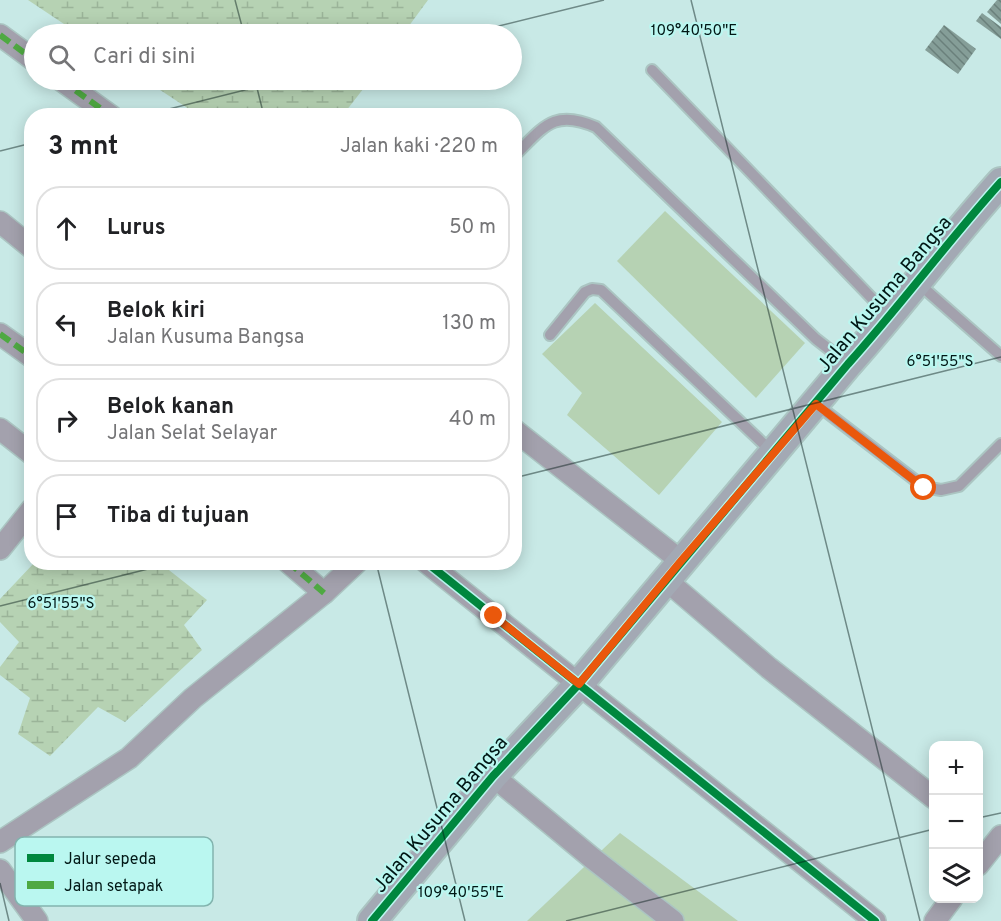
<!DOCTYPE html>
<html lang="id">
<head>
<meta charset="utf-8">
<style>
  body { margin:0; font-family:Overpass,sans-serif; background:#f2f2f2; color:#202124 }
  .controls { position:absolute; right:18px; bottom:18px; display:grid; overflow:hidden; border-radius:12px; box-shadow:0 3px 15px #0003 }
  .controls button { width:54px; height:54px; display:grid; place-items:center; padding:0; border:0; border-bottom:2px solid #e0e0e0; background:#fff; color:#202124; font:30px sans-serif }
  .stop { position:absolute; width:18px; height:18px; margin:-14px; border:4px solid #ea580c; border-radius:50%; background:#fff }
  .stop.end { background:#ea580c; border-color:#fff; box-shadow:0 2px 6px #0008 }
  .list { margin:0; padding:0; list-style:none }
  h2 { display:flex; justify-content:space-between; align-items:center; height:78px; margin:0; padding:0 24px; font-size:26px }
  h2 small { font-size:20px; font-weight:400; color:#757577 }
  .list li { display:grid; grid-template-columns:39px 1fr auto; gap:18px; align-items:center; box-sizing:border-box; height:84px; margin:0 12px 12px; padding:0 12px; border:2px solid #e0e0e0; border-radius:24px }
  .list b { display:block; font-size:22px; white-space:nowrap }
  .list p { margin:0; font-size:20px; white-space:nowrap; color:#757577 }
  .list em { font-size:20px; font-style:normal; color:#757577 }
  .icon { flex:none; width:33px; height:33px; fill:none; stroke:currentColor; stroke-width:2; stroke-linecap:round; stroke-linejoin:round }
  .map { position:relative; flex:none; width:1001px; height:921px; overflow:hidden }
  .search { position:absolute; background:#fff; box-shadow:0 3px 15px #0003; left:24px; top:24px; width:498px; height:66px; display:flex; align-items:center; gap:15px; box-sizing:border-box; padding:0 21px; border-radius:33px; color:#757577; font-size:22px }
  .panel { position:absolute; background:#fff; box-shadow:0 3px 15px #0003; left:24px; top:108px; width:498px; height:462px; border-radius:24px }
  .map>svg:first-child { display:block }
</style>
</head>
<body>
<div class="map">
<svg width="1001" height="921" viewBox="0 0 1001 921">
  <defs>
    <pattern id="wetland-marsh" width="20" height="14" patternUnits="userSpaceOnUse" patternTransform="scale(1.5)"><rect width="20" height="14" fill="#b6d2b3"/><path d="M1 5h8M5 5V1M11 12h8M15 12V8" fill="none" stroke="#9bb499"/></pattern>
    <pattern id="building-back-hatch" width="6" height="6" patternUnits="userSpaceOnUse" patternTransform="scale(1.5)"><rect width="6" height="6" fill="#859e98"/><path d="M-1 5l2 2M0 0l6 6M5-1l2 2" fill="none" stroke="#6a807b"/></pattern>
  </defs>
  <rect width="100%" height="100%" fill="#c8e9e6"/>
  <g fill="#b6d2b3">
    <path d="M665 211 805 343 756 398 617 261Z"/>
    <path d="M595 303 722 422 659 495 567 415 582 393 542 354Z"/>
    <path d="M620 833 738 921H527Z"/>
  </g>
  <g fill="url(#wetland-marsh)">
    <path d="M28 0H428L403 34H79Z"/>
    <path d="M145 80H370L343 115H198Z"/>
    <path d="M34 563H160L207 600 184 625 202 650 125 722 98 707 50 756 18 734 30 698 0 675V667L19 642 0 622V599Z"/>
  </g>
  <g fill="url(#building-back-hatch)">
    <path d="M997 0H1001V24L987 12Z"/>
    <path d="M982 13 1001 27V39L976 21Z"/>
    <path d="M944 25 976 49 958 74 925 50Z"/>
  </g>
  <g fill="none" stroke-linecap="round" stroke-linejoin="round">
    <g stroke="#abc5c2" stroke-width="14">
      <g id="lane">
        <path d="M652 70 888 315"/>
        <path d="M514 156C543 128 553 108 596 127L816 339 848 364"/>
        <path d="M918 283 1001 356"/>
        <path d="M550 335 585 292 592 289 601 290 773 453"/>
        <path d="M816 404 924 487 941 490 959 486 1001 444"/>
      </g>
    </g>
    <g stroke="#abc5c2" stroke-width="24">
      <g id="street">
        <path d="M0 35 34 60"/>
        <path d="M61 80 111 116"/>
        <path d="M0 222 32 248"/>
        <path d="M0 334 32 357"/>
        <path d="M0 429 32 454"/>
        <path d="M514 430 681 561"/>
        <path d="M0 549 32 509"/>
        <path d="M288 562 324 593"/>
        <path d="M426 562 875 921"/>
        <path d="M666 580 769 668 934 798"/>
        <path d="M493 776 592 858 673 921"/>
        <path d="M0 842 129 758 193 698 324 593 357 562"/>
        <path d="M978 865 1001 836"/>
        <path d="M0 870 37 921"/>
        <path d="M935 921 952 898"/>
      </g>
    </g>
    <g stroke="#abc5c2" stroke-width="32">
      <path id="secondary" d="M372 921 493 776 579 684 848 364C901 305 948 241 1001 182"/>
    </g>
    <use href="#lane" stroke="#a3a1ad" stroke-width="10"/>
    <use href="#street" stroke="#a3a1ad" stroke-width="21"/>
    <use href="#secondary" stroke="#a3a9b4" stroke-width="28"/>
    <g stroke="#4fa942" stroke-width="6" stroke-dasharray="12 6" stroke-linecap="butt">
      <path d="M0 35 34 60"/>
      <path d="M61 80 111 116"/>
      <path d="M0 334 32 357"/>
      <path d="M288 562 324 593"/>
    </g>
    <g stroke="#baf7f0" stroke-width="11">
      <g id="cycleway">
        <path d="M426 562 875 921"/>
        <path d="M372 921 493 776 579 684 848 364C901 305 948 241 1001 182"/>
      </g>
    </g>
    <use href="#cycleway" stroke="#00873e" stroke-width="8"/>
  </g>
  <g fill="none" stroke-linecap="round" stroke-linejoin="round">
    <path stroke="#ea580c" stroke-width="8" d="M494 616 579 684 681 561 816 404 924 488"/>
  </g>
  <path fill="none" stroke="#011715" stroke-width="1.5" stroke-opacity="0.45" d="M235 0 244 34M691 0 920 921M466 34 604 0M255 80 264 116M141 116 285 80M0 151 32 143M514 478 1001 357M376 562 465 921M0 606 176 562M978 818 1001 813M0 883 9 921M566 921 934 829"/>
  <g text-anchor="middle" dominant-baseline="central" stroke-width="4.5" stroke-linejoin="round" paint-order="stroke">
    <g font-size="20" fill="#011715" stroke="#baf7f0">
      <text transform="translate(885 295) rotate(-50)">Jalan Kusuma Bangsa</text>
      <text transform="translate(441 815) rotate(-50)">Jalan Kusuma Bangsa</text>
    </g>
  </g>
  <rect x="15" y="837" width="198" height="69" rx="9" fill="#baf7f0" stroke="#82b4ae" stroke-width="1.5"/>
  <rect x="27" y="854" width="27" height="8" fill="#00873e"/>
  <rect x="27" y="881" width="27" height="8" fill="#4fa942"/>
  <g font-size="16" fill="#011715">
    <text x="64" y="864">Jalur sepeda</text>
    <text x="64" y="891">Jalan setapak</text>
  </g>
  <g font-size="15" text-anchor="middle" fill="#011715" stroke="#baf7f0" stroke-width="4.5" stroke-linejoin="round" paint-order="stroke">
    <text x="694" y="35">109°40'50"E</text>
    <text x="940" y="366">6°51'55"S</text>
    <text x="61" y="608">6°51'55"S</text>
    <text x="461" y="897">109°40'55"E</text>
  </g>
</svg>
<div class="controls">
<button>+</button>
<button>−</button>
<button><svg class="icon" aria-label="layers" viewBox="0 0 24 24"><path d="M12 4l9 5-9 5-9-5zM3 14l9 5 9-5"/></svg></button>
</div>
<div class="stop" style="left:924px;top:488px"></div>
<div class="stop end" style="left:494px;top:616px"></div>
<div class="search"><svg class="icon" aria-label="search" viewBox="0 0 24 24"><circle cx="10" cy="10" r="6"/><path d="M15 15l6 6"/></svg>Cari di sini</div>
<section class="panel">
<h2>3 mnt<small>Jalan kaki · 220 m</small></h2>
<ul class="list">
<li><svg class="icon" aria-label="ahead" viewBox="0 0 24 24"><path d="M12 20V5M6 11l6-6 6 6"/></svg><div><b>Lurus</b></div><em>50 m</em></li>
<li><svg class="icon" aria-label="left" viewBox="0 0 24 24"><path d="M17 20v-9H6M10 6l-5 5 5 5"/></svg><div><b>Belok kiri</b><p>Jalan Kusuma Bangsa</p></div><em>130 m</em></li>
<li><svg class="icon" aria-label="right" viewBox="0 0 24 24"><path d="M7 20v-9h11M14 6l5 5-5 5"/></svg><div><b>Belok kanan</b><p>Jalan Selat Selayar</p></div><em>40 m</em></li>
<li><svg class="icon" aria-label="arrive" viewBox="0 0 24 24"><path d="M6 21V4h12l-3 4 3 4H6"/></svg><div><b>Tiba di tujuan</b></div></li>
</ul>
</section>
</div>
</body>
</html>
